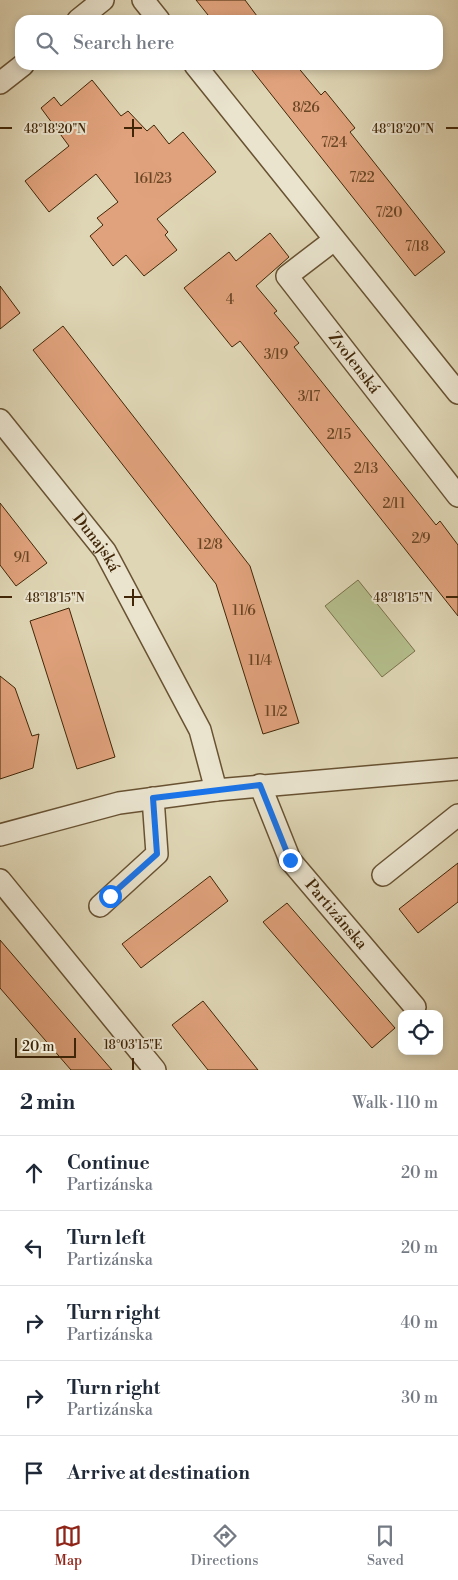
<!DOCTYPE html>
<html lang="en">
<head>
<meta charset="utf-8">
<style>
  body { margin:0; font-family:"Libre Bodoni",serif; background:#f2f2f3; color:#1f2937 }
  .controls { position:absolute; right:15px; bottom:15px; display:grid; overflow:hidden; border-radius:10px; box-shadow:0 2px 8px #0003 }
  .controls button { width:45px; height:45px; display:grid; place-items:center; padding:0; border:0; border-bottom:1px solid #e0e1e3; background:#fff; color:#1f2937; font:25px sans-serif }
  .scale { position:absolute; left:15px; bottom:12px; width:61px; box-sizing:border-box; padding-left:5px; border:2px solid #412607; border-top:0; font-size:14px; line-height:18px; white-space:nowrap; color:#412607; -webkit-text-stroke:4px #eae4cf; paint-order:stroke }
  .stop { position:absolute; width:15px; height:15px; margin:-11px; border:4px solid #1a73e8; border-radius:50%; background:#fff }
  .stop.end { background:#1a73e8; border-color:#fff; box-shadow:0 1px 5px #0008 }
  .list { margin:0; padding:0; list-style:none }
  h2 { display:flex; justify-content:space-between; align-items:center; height:65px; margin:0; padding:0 20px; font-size:21px }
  h2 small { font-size:16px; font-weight:400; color:#747a83 }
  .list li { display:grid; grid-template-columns:32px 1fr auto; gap:15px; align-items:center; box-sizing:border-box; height:75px; padding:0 20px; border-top:1px solid #e0e1e3 }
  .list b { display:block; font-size:19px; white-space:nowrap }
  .list p { margin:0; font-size:16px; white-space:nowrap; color:#747a83 }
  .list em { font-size:16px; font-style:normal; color:#747a83 }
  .icon { flex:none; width:28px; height:28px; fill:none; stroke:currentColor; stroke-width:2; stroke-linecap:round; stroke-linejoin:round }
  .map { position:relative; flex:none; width:458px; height:1070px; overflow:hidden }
  .search { position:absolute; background:#fff; box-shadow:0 2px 8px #0003; left:15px; right:15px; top:15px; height:55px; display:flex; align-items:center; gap:12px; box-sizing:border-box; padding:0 18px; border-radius:15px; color:#747a83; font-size:19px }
  .sheet { height:440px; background:#fff }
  nav { display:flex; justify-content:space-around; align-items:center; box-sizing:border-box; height:70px; border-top:1px solid #e0e1e3; background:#fff; font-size:14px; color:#747a83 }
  nav a { display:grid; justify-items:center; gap:2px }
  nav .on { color:#8f2418 }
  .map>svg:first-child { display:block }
</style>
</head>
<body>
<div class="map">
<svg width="458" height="1070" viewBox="0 0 458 1070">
  <rect width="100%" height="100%" fill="#dfd6b5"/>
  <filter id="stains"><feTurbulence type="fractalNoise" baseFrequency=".004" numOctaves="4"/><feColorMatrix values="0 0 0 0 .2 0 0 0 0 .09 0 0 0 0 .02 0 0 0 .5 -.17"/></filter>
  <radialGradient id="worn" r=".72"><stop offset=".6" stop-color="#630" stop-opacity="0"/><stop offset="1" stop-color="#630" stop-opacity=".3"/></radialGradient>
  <path fill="#b4bd8c" stroke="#7a724a" d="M358 580 415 651 382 677 325 606Z"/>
  <g fill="#e0a27c" stroke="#412607">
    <path d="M196 0H245L260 20H212Z"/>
    <path d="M248 65H296L321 95 325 91 355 128 350 132 445 252 415 276Z"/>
    <path d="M92 80 121 116 128 111 147 131 154 125 169 144 183 132 216 172 157 219 168 232 165 235 177 250 144 276 126 255 113 266 90 236 103 225 97 218 118 202 96 174 49 212 25 181 69 146 41 108 54 97 61 106Z"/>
    <path d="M270 233 289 257 256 286 277 311 274 313 299 343 294 347 436 525 440 521 458 545V616L240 341 232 347 184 288 229 252 236 261Z"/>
    <path d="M0 286 20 313 0 329Z"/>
    <path d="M63 326 250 566 299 723 263 734 216 584 33 350Z"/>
    <path d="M0 503 47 563 16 586 0 565Z"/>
    <path d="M69 608 115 757 77 769 30 621Z"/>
    <path d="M0 676 15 688 32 736 39 734 33 768 0 779Z"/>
    <path d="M458 863V902L418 933 399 909Z"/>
    <path d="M210 876 228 901 141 968 122 944Z"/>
    <path d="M287 903 395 1028 372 1048 263 922Z"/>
    <path d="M0 940 79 1032 112 1070H71L0 988Z"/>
    <path d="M203 1001 258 1070H208L172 1025Z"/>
  </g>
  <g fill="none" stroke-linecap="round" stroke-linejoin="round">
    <g stroke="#685232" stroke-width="24">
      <g id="street">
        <path d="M143 0 159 20"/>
        <path d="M78 20 103 0"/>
        <path d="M195 65 458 393"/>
        <path d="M0 83 23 65"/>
        <path id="s1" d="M334 240 287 276 458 496"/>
        <path id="s2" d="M0 420 105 551 200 730 216 790"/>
        <path id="s3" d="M260 785 290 860 415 1007"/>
        <path d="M0 835 119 803 216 790 458 769"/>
        <path d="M383 875 458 815"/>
        <path d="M0 880 155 1070"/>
        <path d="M100 906 157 854 153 798"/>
      </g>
    </g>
    <use href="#street" stroke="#eae4cf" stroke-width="21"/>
  </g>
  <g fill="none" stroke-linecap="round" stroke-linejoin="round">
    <path stroke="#1a73e8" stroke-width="6" d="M110 896 157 854 153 798 260 785 290 860"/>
  </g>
  <path fill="none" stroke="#412607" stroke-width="2" d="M133 119V137M0 128H12M124 128H142M446 128H458M133 589V606M0 597H12M124 597H142M446 597H458M133 1058V1070"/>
  <g text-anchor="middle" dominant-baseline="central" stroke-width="4" stroke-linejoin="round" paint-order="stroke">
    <g font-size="14" fill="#694524">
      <text x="306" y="108">8/26</text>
      <text x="334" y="143">7/24</text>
      <text x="362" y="178">7/22</text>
      <text x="153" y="179">161/23</text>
      <text x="389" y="213">7/20</text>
      <text x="417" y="247">7/18</text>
      <text x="230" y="300">4</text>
      <text x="276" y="355">3/19</text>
      <text x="309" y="397">3/17</text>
      <text x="339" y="435">2/15</text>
      <text x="366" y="469">2/13</text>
      <text x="394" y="504">2/11</text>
      <text x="421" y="539">2/9</text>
      <text x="210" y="545">12/8</text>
      <text x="22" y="558">9/1</text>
      <text x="244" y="611">11/6</text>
      <text x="260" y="661">11/4</text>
      <text x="276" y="712">11/2</text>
    </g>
    <g font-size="16" fill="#412607" stroke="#eae4cf">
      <text stroke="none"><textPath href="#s1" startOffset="169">Zvolenská</textPath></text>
      <text stroke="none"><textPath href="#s2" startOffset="156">Dunajská</textPath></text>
      <text stroke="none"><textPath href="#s3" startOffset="152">Partizánska</textPath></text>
    </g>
  </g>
  <g font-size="12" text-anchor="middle" fill="#412607" stroke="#eae4cf" stroke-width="4" stroke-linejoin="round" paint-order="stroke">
    <text x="55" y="133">48°18'20"N</text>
    <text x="403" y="133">48°18'20"N</text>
    <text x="55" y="602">48°18'15"N</text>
    <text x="403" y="602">48°18'15"N</text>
    <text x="133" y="1049">18°03'15"E</text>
  </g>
  <rect width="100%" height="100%" filter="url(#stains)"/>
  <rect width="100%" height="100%" fill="url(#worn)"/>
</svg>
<div class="controls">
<button><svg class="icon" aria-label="locate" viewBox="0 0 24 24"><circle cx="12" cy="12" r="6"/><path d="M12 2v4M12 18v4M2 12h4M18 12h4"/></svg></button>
</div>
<div class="scale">20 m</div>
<div class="stop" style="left:110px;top:896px"></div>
<div class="stop end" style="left:290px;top:860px"></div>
<div class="search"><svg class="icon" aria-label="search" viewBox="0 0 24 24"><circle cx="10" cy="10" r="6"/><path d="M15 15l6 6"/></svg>Search here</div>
</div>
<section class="sheet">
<h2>2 min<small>Walk · 110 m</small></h2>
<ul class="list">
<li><svg class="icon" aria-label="ahead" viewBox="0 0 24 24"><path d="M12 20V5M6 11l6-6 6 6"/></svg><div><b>Continue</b><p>Partizánska</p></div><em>20 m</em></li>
<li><svg class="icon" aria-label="left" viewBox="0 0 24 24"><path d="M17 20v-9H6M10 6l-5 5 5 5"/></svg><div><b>Turn left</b><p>Partizánska</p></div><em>20 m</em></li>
<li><svg class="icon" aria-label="right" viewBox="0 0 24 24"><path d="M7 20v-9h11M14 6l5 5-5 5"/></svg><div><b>Turn right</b><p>Partizánska</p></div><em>40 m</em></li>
<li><svg class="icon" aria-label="right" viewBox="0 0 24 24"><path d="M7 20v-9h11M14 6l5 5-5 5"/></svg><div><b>Turn right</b><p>Partizánska</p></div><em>30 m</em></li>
<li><svg class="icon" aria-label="arrive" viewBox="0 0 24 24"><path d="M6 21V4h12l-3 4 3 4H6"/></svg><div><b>Arrive at destination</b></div></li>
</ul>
</section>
<nav>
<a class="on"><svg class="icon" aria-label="map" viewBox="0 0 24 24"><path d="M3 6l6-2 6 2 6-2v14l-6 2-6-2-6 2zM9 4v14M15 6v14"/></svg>Map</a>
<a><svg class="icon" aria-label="directions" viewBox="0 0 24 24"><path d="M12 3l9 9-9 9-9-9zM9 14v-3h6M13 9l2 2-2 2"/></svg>Directions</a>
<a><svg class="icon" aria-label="saved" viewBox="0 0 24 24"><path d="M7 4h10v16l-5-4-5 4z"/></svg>Saved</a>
</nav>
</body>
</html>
